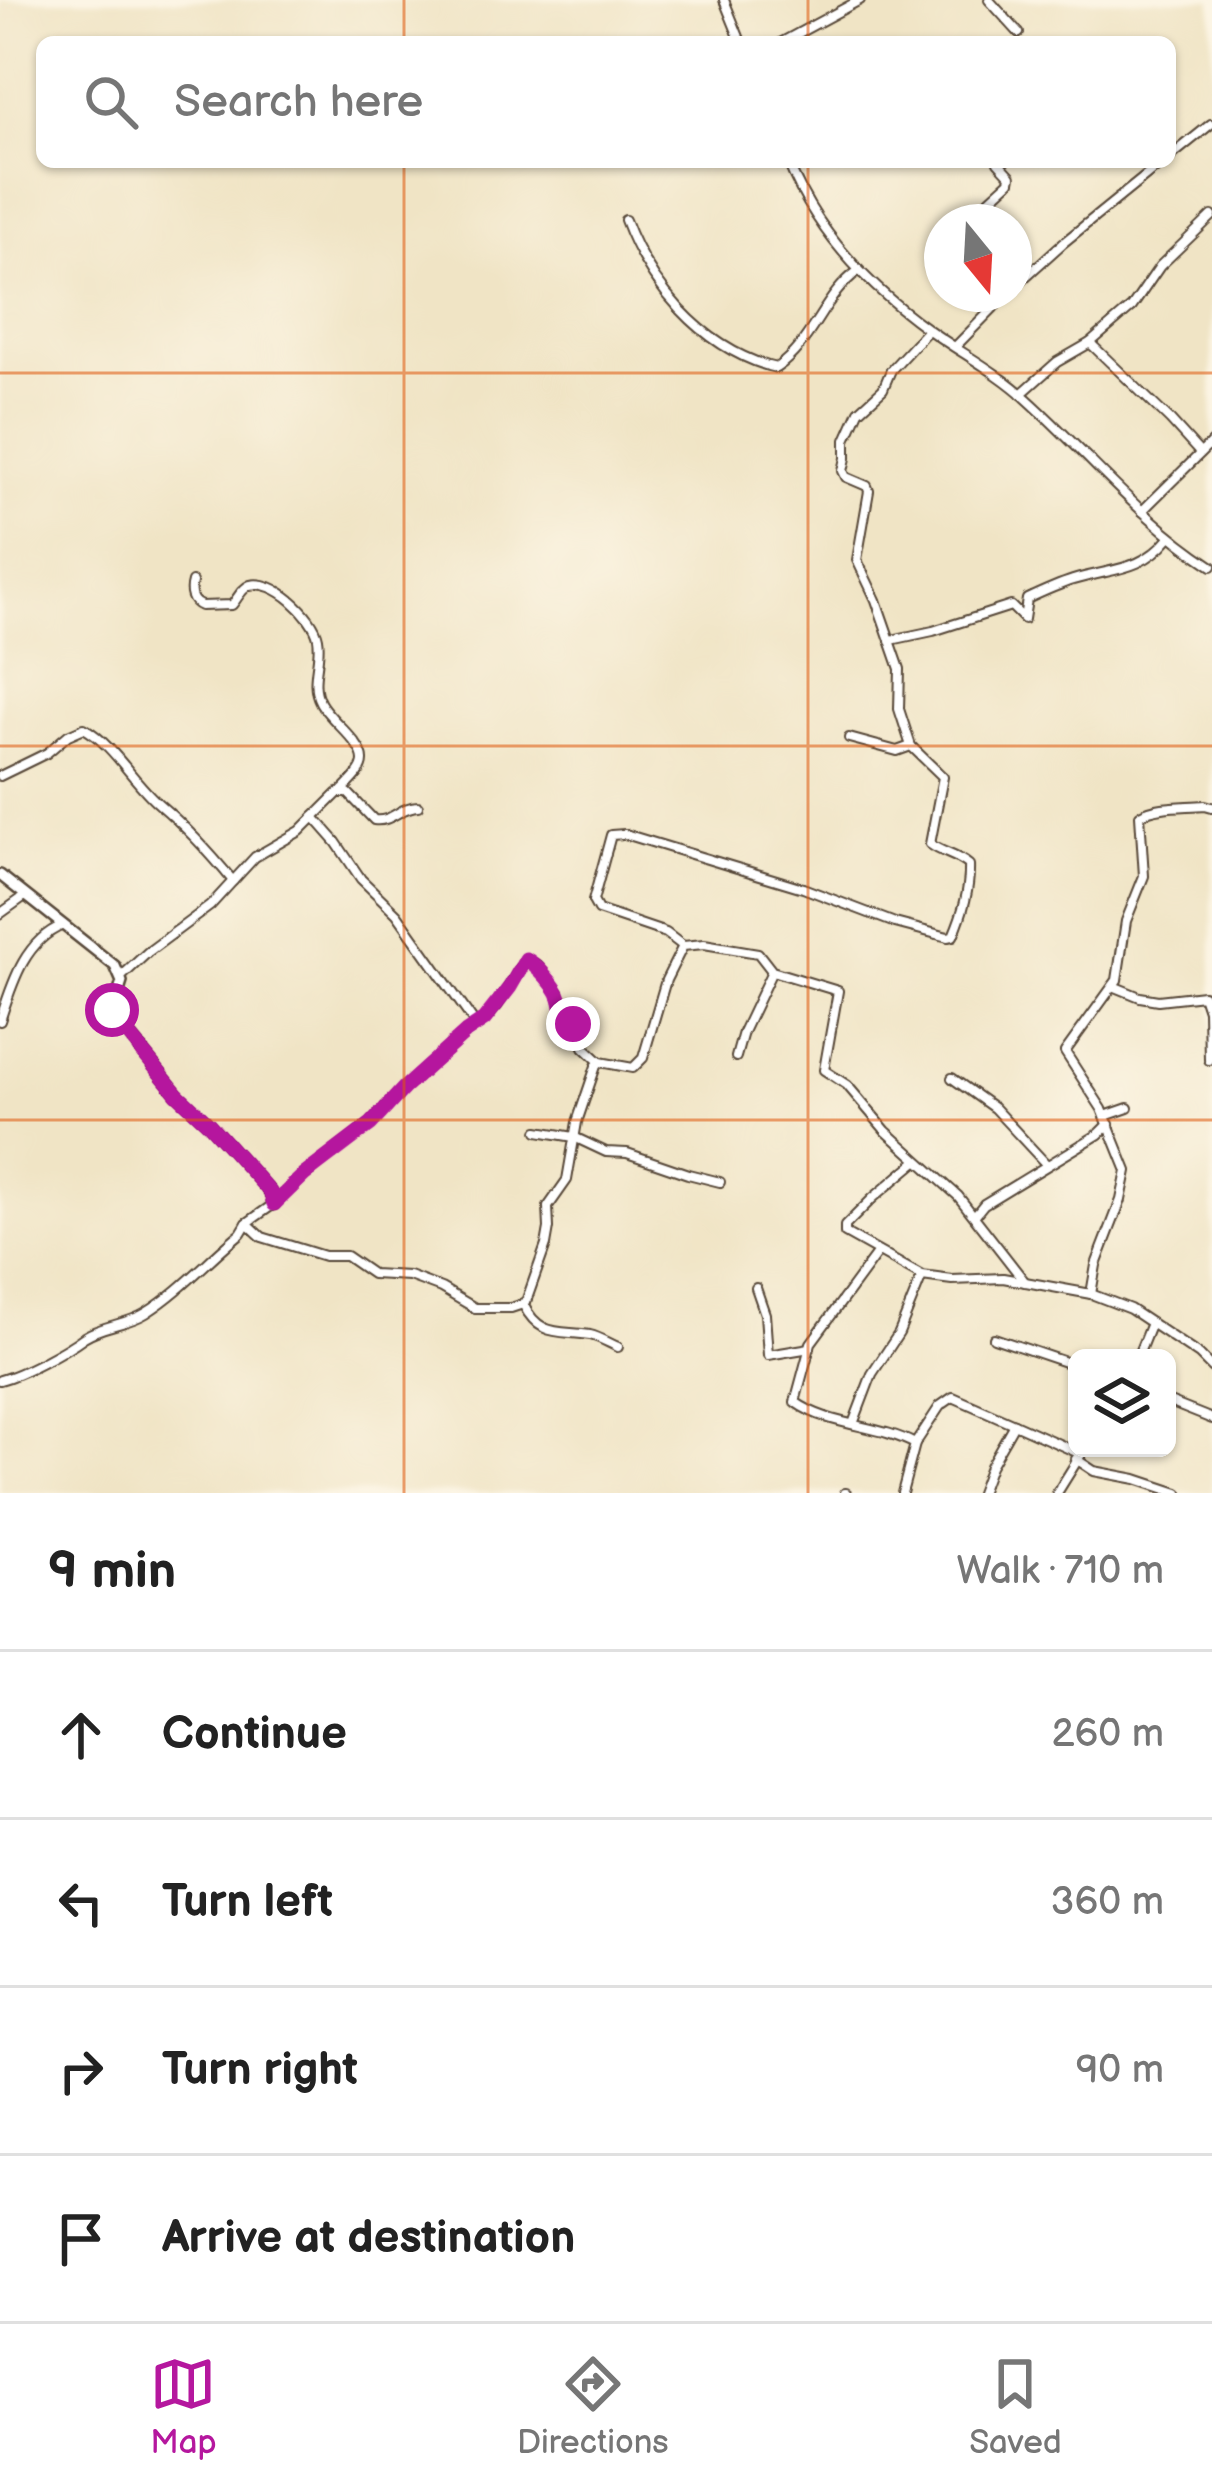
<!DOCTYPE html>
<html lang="en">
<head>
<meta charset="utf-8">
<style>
  body { margin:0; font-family:"Balsamiq Sans",sans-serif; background:#f2f2f2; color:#222 }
  .controls { position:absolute; right:36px; bottom:36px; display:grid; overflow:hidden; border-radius:18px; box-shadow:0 3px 9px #0004 }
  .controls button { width:108px; height:108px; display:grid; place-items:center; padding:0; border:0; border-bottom:3px solid #e0e0e0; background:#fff; color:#222; font:60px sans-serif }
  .compass { position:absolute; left:924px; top:204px; width:108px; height:108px; border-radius:50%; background:#fff; box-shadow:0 3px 9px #0004; rotate:162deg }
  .stop { position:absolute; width:36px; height:36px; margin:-27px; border:9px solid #b5179e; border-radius:50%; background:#fff }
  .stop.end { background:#b5179e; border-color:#fff; box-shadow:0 3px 12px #0008 }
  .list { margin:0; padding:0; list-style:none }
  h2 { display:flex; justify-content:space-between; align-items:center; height:156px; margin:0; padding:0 48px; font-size:51px }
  h2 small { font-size:39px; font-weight:400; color:#767676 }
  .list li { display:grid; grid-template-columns:78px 1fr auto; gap:36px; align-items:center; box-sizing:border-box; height:168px; padding:0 48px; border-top:3px solid #e0e0e0 }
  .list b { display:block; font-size:45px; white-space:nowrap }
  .list em { font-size:39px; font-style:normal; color:#767676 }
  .icon { flex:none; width:66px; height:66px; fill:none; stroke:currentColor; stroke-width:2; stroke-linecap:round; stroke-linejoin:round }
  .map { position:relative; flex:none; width:1212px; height:1493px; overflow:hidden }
  .search { position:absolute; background:#fff; box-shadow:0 3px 9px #0004; left:36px; right:36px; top:36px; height:132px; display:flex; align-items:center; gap:30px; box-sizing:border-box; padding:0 42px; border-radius:18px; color:#767676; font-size:45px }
  .sheet { height:828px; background:#fff }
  nav { display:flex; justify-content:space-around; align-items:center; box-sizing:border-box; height:168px; border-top:3px solid #e0e0e0; background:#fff; font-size:33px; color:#767676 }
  nav a { display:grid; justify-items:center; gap:6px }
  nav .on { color:#b5179e }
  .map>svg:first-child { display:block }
</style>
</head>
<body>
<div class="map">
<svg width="1212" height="1493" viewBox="0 0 1212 1493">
  <rect width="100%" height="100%" fill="#fcf5e5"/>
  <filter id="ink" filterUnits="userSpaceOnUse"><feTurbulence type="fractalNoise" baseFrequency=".00833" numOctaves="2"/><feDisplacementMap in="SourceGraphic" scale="24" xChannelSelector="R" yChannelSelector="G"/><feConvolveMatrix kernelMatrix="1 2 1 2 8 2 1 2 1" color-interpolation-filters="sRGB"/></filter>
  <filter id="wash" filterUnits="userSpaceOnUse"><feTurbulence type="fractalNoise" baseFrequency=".004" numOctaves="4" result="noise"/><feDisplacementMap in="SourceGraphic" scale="48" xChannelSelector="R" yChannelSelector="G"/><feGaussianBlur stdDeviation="2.7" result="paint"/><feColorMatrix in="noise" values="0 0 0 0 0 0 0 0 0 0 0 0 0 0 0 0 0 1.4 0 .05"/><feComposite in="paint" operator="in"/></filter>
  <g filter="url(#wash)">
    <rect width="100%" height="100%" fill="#f0e4c5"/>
  </g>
  <g filter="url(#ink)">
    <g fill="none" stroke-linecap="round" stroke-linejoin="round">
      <g stroke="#564637" stroke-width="12">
        <g id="minor">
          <path d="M724 0 741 42"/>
          <path d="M989 0 1019 33"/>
          <path d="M782 42 860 0"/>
          <path d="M1170 157 1211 124"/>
          <path d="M788 162C816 232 869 287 929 330 961 353 998 372 1027 399 1089 455 1142 521 1212 566"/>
          <path d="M625 220C649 284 700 345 768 366L776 368C812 344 823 296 858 271"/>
          <path d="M965 222 1010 181 1011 176 998 162"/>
          <path d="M1014 287 1063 243 1163 162"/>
          <path d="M986 294 996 305"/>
          <path d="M1090 343 1132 307 1160 266 1212 216"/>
          <path d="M955 347 1007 294"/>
          <path d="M1021 394 1057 362 1090 343 1170 420 1200 453"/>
          <path d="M1142 511 1212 442"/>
          <path d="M192 582C189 592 191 602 201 606L232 605C237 599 242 588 250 585 274 578 314 616 318 638 322 660 309 681 320 702 329 720 364 743 363 761 363 772 349 783 342 791"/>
          <path d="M891 640 933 631 1011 606 1024 619 1027 599C1042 592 1057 585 1073 580 1113 568 1141 572 1169 538"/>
          <path d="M849 738 897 751 911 746"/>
          <path d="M0 776 47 753 68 735 84 728C115 746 132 781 159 804 185 826 211 854 233 881"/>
          <path d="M314 817 336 842 361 879 397 914 476 1025"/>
          <path d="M0 914 25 896"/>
          <path d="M683 946 666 933 598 910 593 901 611 835 625 834 803 888 895 923 948 937 953 936C963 913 970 890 969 865 957 855 942 853 930 844L943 777 911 746 899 709 900 669 876 600 857 560 869 491 867 486 846 477 843 471 846 458V440L859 411 883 389 891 370 928 330"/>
          <path d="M121 977 148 952 210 906 255 857 300 831 338 793H348L374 820C391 823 401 806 418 806"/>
          <path d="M1113 986 1140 997 1158 1000 1203 995 1208 1010 1209 1060"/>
          <path d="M0 1021C12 984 24 941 63 925"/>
          <path d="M736 1057 743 1032 772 971"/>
          <path d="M952 1078 994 1108 1047 1165"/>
          <path d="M1105 1116 1128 1108"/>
          <path d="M538 1131 574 1137 606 1152 627 1153 688 1174 720 1182"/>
          <path d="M917 1161 873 1198 845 1226V1233L922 1276 952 1280 1003 1278 1091 1294 1130 1309 1199 1355 1212 1368"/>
          <path d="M975 1215 984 1204 1099 1134 1109 1124"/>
          <path d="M247 1223 262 1237 324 1256H346L372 1274 409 1276 441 1288 475 1308H511L523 1304 527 1299 546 1245 549 1228 548 1207 567 1180 577 1122 596 1066 600 1062 633 1068 643 1058 666 980 683 946 704 944 758 953 772 971 838 991 824 1070 847 1085 886 1131 958 1196 1025 1282"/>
          <path d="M878 1252 811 1343 795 1402C830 1427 878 1424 915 1444L902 1493"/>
          <path d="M756 1288 765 1314 768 1355 810 1348"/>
          <path d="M1091 1294 1096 1265 1121 1200 1127 1171 1102 1109 1065 1052 1117 980 1126 921 1144 876 1140 815C1157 805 1184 807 1205 805L1212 807"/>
          <path d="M523 1304C540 1338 559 1330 590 1335 599 1337 609 1343 618 1347"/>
          <path d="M994 1338 1077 1366"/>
          <path d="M1137 1358 1151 1323"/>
          <path d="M0 1380C23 1374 65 1351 84 1337 102 1325 127 1325 146 1313 181 1291 209 1259 241 1233L247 1223 274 1204 304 1175 371 1123 404 1088 466 1032 484 1020 497 1006 526 959 537 965 559 993 565 1020 581 1030 584 1047 600 1062"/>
          <path d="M1167 1401 1212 1419"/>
          <path d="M853 1424 872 1374 899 1333 922 1276"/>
          <path d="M915 1444 940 1406 953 1397 1014 1424"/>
          <path d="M1076 1459 1094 1471 1136 1479 1178 1493"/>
          <path d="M845 1493H846"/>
          <path d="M980 1493 990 1466 1014 1424 1081 1454"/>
          <path d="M1057 1493 1085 1448"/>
        </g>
      </g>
      <g stroke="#564637" stroke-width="14">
        <path id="tertiary" d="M0 875 115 966 122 982 112 1014 177 1094 208 1123 270 1192 274 1204"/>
      </g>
      <use href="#minor" stroke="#fff" stroke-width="8"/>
      <use href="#tertiary" stroke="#fff" stroke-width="9"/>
    </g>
  </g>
  <g fill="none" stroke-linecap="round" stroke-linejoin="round" filter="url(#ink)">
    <path stroke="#b5179e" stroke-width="15" d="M112 1010 118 1022 177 1094 208 1123 270 1192 274 1204 304 1175 371 1124 404 1088 466 1032 484 1020 510 987 526 959C536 964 557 987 560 998 564 1011 560 1015 573 1024"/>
  </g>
  <path fill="none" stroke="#df570d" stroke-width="3" stroke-opacity="0.55" d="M404 0V42M808 0V42M404 162V1493M808 162V1493M0 373H1212M0 746H1212M0 1120H1212"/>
</svg>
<div class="controls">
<button><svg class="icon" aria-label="layers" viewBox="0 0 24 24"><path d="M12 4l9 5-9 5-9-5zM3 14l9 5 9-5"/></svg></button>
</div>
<svg class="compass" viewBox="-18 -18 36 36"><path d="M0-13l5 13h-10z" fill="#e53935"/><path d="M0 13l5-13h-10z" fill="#767676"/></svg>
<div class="stop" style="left:112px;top:1010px"></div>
<div class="stop end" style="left:573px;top:1024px"></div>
<div class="search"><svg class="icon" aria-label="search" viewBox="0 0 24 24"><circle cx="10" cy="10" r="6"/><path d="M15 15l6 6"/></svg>Search here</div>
</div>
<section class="sheet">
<h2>9 min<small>Walk · 710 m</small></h2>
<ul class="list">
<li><svg class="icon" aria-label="ahead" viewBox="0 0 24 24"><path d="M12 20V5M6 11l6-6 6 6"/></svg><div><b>Continue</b></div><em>260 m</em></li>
<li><svg class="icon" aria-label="left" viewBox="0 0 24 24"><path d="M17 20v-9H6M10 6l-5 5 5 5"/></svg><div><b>Turn left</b></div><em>360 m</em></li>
<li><svg class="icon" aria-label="right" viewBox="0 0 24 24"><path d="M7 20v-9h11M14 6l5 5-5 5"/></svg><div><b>Turn right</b></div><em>90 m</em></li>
<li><svg class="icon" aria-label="arrive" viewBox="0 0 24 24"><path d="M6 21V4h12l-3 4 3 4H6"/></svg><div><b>Arrive at destination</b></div></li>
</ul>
</section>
<nav>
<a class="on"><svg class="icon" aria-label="map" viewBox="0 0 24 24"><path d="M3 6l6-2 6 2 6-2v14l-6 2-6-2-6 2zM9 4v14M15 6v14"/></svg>Map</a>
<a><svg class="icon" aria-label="directions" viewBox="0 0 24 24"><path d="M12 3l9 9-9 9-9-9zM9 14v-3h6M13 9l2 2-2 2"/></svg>Directions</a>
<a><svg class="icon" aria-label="saved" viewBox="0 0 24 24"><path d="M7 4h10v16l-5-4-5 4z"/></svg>Saved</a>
</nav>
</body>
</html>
